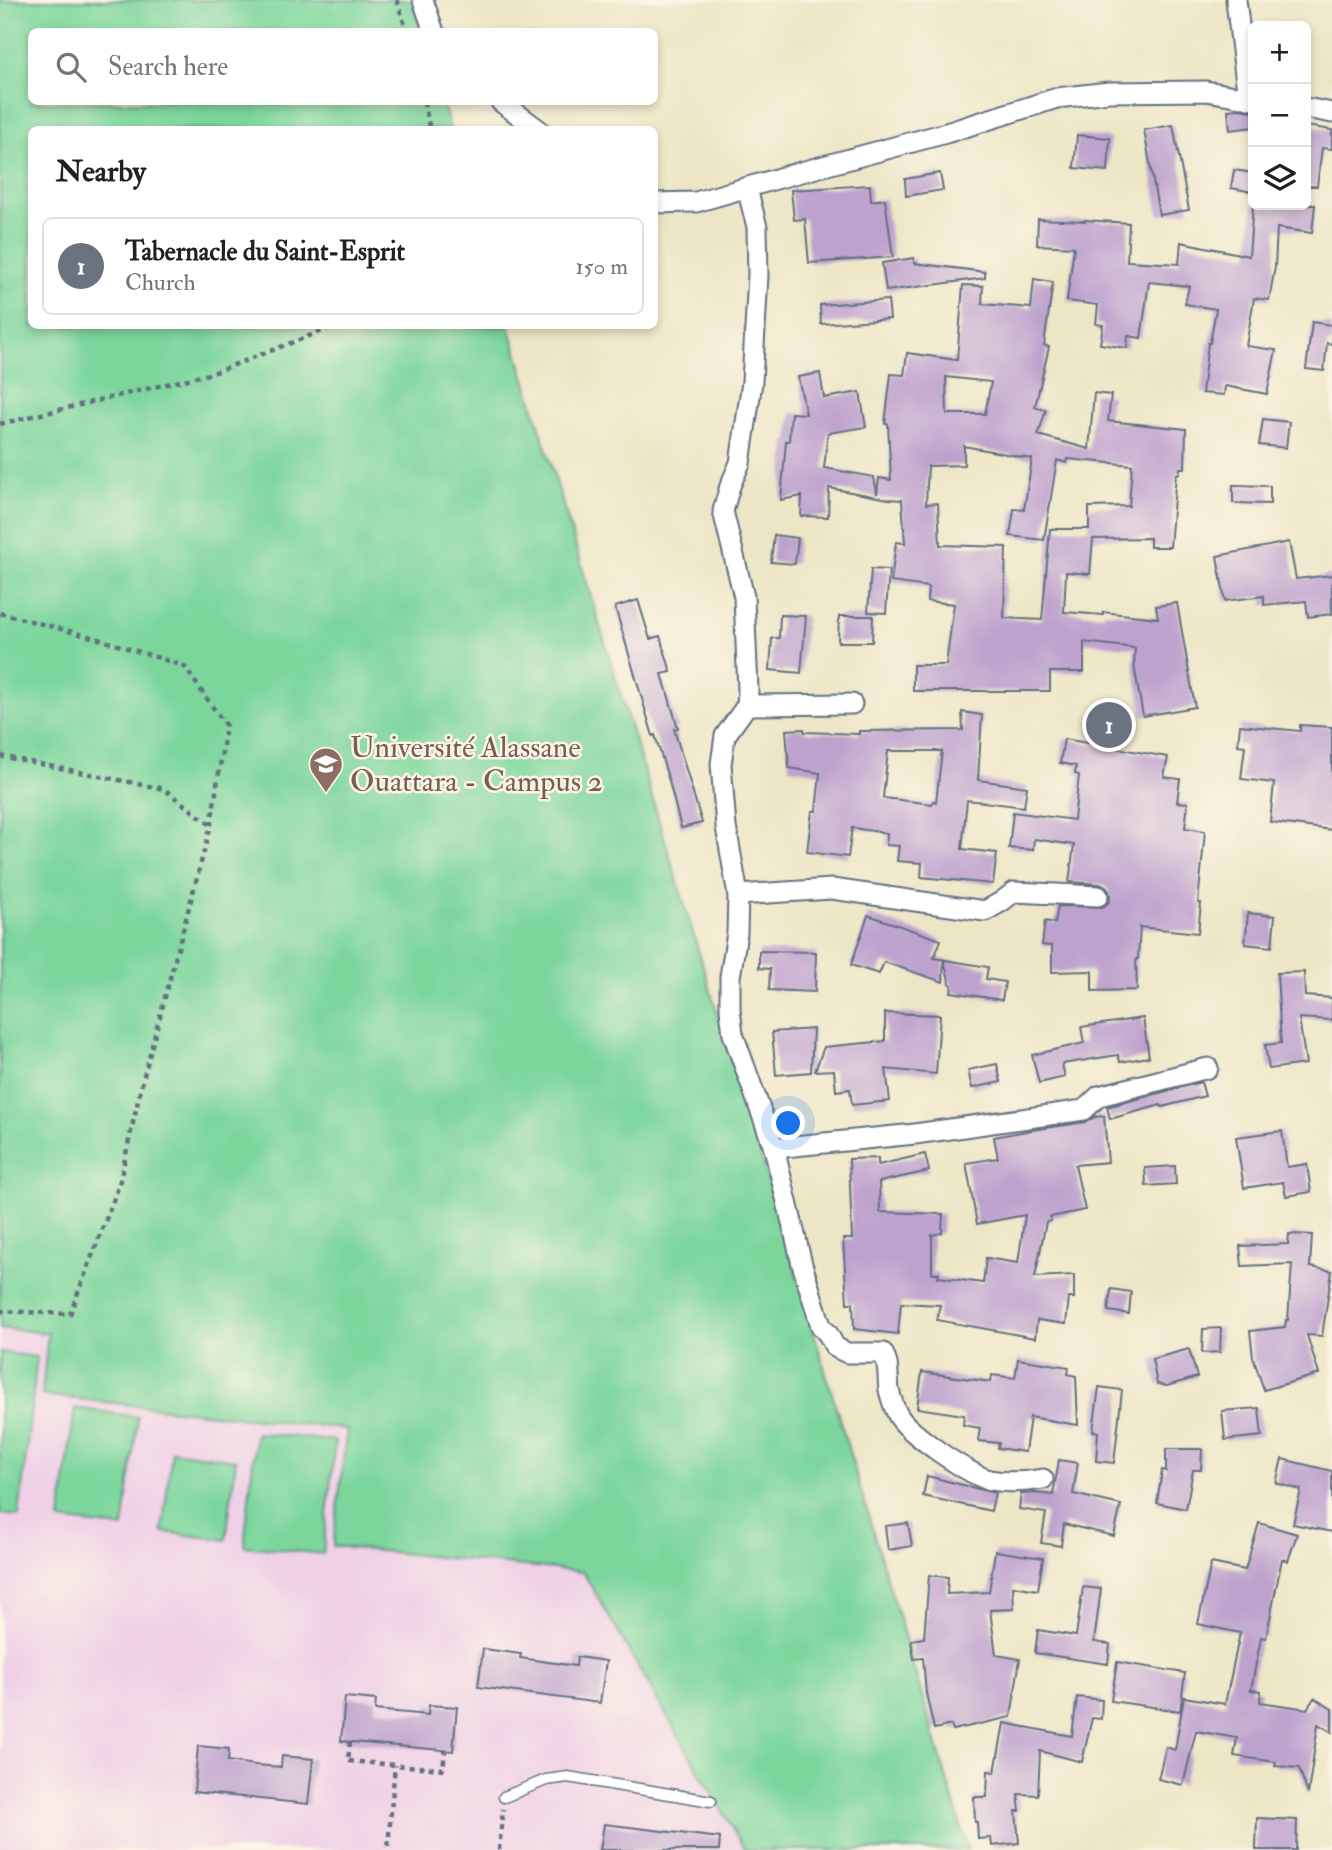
<!DOCTYPE html>
<html lang="en">
<head>
<meta charset="utf-8">
<style>
  body { margin:0; font-family:"IM FELL Double Pica",serif; background:#f6f6f6; color:#202124 }
  .controls { position:absolute; right:21px; top:21px; display:grid; overflow:hidden; border-radius:10px; box-shadow:0 4px 10px #0003 }
  .controls button { width:63px; height:63px; display:grid; place-items:center; padding:0; border:0; border-bottom:2px solid #e0e0e0; background:#fff; color:#202124; font:35px sans-serif }
  .you { position:absolute; left:789px; top:1124px; width:24px; height:24px; margin:-18px; border:5px solid #fff; border-radius:50%; background:#1a73e8; box-shadow:0 0 0 10px #1a73e833 }
  .badge { display:grid; place-items:center; width:46px; height:46px; border-radius:50%; background:#ea580c; color:#fff; font-size:23px; font-weight:700 }
  .pin { position:absolute; translate:-50% -50%; border:4px solid #fff; box-shadow:0 2px 7px #0006 }
  .list { margin:0; padding:0; list-style:none }
  h2 { display:flex; justify-content:space-between; align-items:center; height:91px; margin:0; padding:0 28px; font-size:30px }
  h2 small { font-size:23px; font-weight:400; color:#757577 }
  .list li { display:grid; grid-template-columns:46px 1fr auto; gap:21px; align-items:center; box-sizing:border-box; height:98px; margin:0 14px 14px; padding:0 14px; border:2px solid #e0e0e0; border-radius:10px }
  .list b { display:block; font-size:26px; white-space:nowrap }
  .list p { margin:0; font-size:23px; white-space:nowrap; color:#757577 }
  .list em { font-size:23px; font-style:normal; color:#757577 }
  .icon { flex:none; width:38px; height:38px; fill:none; stroke:currentColor; stroke-width:2; stroke-linecap:round; stroke-linejoin:round }
  .map { position:relative; flex:none; width:1332px; height:1850px; overflow:hidden }
  .search { position:absolute; background:#fff; box-shadow:0 4px 10px #0003; left:28px; top:28px; width:630px; height:77px; display:flex; align-items:center; gap:18px; box-sizing:border-box; padding:0 24px; border-radius:10px; color:#757577; font-size:26px }
  .panel { position:absolute; background:#fff; box-shadow:0 4px 10px #0003; left:28px; top:126px; width:630px; height:203px; border-radius:10px }
  .map>svg:first-child { display:block }
</style>
</head>
<body>
<div class="map">
<svg width="1332" height="1850" viewBox="0 0 1332 1850">
  <rect width="100%" height="100%" fill="#fcf5e5"/>
  <filter id="ink" filterUnits="userSpaceOnUse"><feTurbulence type="fractalNoise" baseFrequency=".0143" numOctaves="2"/><feDisplacementMap in="SourceGraphic" scale="14" xChannelSelector="R" yChannelSelector="G"/><feConvolveMatrix kernelMatrix="1 2 1 2 8 2 1 2 1" color-interpolation-filters="sRGB"/></filter>
  <filter id="wash" filterUnits="userSpaceOnUse"><feTurbulence type="fractalNoise" baseFrequency=".00686" numOctaves="4" result="noise"/><feDisplacementMap in="SourceGraphic" scale="28" xChannelSelector="R" yChannelSelector="G"/><feGaussianBlur stdDeviation="1.57" result="paint"/><feColorMatrix in="noise" values="0 0 0 0 0 0 0 0 0 0 0 0 0 0 0 0 0 1.4 0 .05"/><feComposite in="paint" operator="in"/></filter>
  <g filter="url(#wash)">
    <rect width="100%" height="100%" fill="#ede6c6"/>
    <path fill="#efd0e7" d="M0 0H411L420 31 32 32V102H442L450 129 32 130V326H509L968 1850H0Z"/>
    <g fill="#7bd69c" stroke="#4b827d" stroke-width="2">
      <path d="M0 0H411L420 31 32 32V102H442L450 129 32 130V326H509L793 1263 968 1850H745L583 1572 333 1546 347 1429 42 1395 48 1333 0 1328Z"/>
      <path d="M0 1352 37 1357 19 1516 0 1514Z"/>
      <path d="M75 1408 138 1417 123 1528 60 1520Z"/>
      <path d="M256 1433 335 1441 323 1554 244 1546Z"/>
      <path d="M172 1451 236 1460 226 1540 162 1532Z"/>
    </g>
    <g id="blocks">
      <g fill="#bda2ce" fill-rule="evenodd">
        <path d="M1239 109 1253 111V127L1230 130 1228 110Z"/>
        <path d="M1173 125 1189 210 1159 215 1144 130Z"/>
        <path d="M1306 126 1332 130V149L1322 148 1317 186H1306Z"/>
        <path d="M1077 135 1110 138 1108 171 1074 168Z"/>
        <path d="M1234 170 1253 173V192L1231 188Z"/>
        <path d="M940 173 943 190 906 196 905 179Z"/>
        <path d="M870 185 871 201 885 199 893 257 809 263 805 219 794 220 791 190Z"/>
        <path d="M1253 205H1315L1312 233 1277 228 1275 267 1269 300 1254 298 1246 346 1276 350 1267 394 1225 386 1224 395 1202 393 1208 343H1210L1216 309 1185 304 1189 286 1149 282 1141 338 1128 336 1127 348 1100 344 1103 325 1096 324 1098 305 1067 301 1074 247 1037 245 1038 219 1085 221V220L1129 223 1127 261 1179 264 1181 242 1249 256Z"/>
        <path d="M914 258V263L985 272V278L886 291 882 263Z"/>
        <path d="M1034 279 1053 282 1044 345 1049 347 1035 407 1046 410 1038 435 1089 449 1094 393 1111 395 1108 421 1186 429 1185 468H1180L1179 474H1176L1170 547H1150V538L1093 539 1090 574 1066 572 1064 612 1103 615V612L1158 618 1156 606 1177 603 1195 707 1143 716 1134 665 1135 648 1084 642V672H1050V691H913V665H946L954 604 927 601 928 587 891 582 896 542 905 543 902 500 888 499 829 488 828 517 801 516 802 496 781 500 786 441H789L791 413 806 414 798 377 820 373 824 398 860 392 866 427 828 433 824 468 874 477 877 494 879 478 891 480 888 424H885L891 374 904 375 907 353 957 360 963 285 983 286 982 304 1031 308ZM946 377 991 382 985 414H947ZM964 446 1032 459 1024 510 1014 509 1010 536 1044 540 1057 460 1067 463 1068 459 1132 465 1129 506 1089 507V529H1050L1042 620 1004 618 1006 547 940 545 938 503 926 504 928 466 964 465Z"/>
        <path d="M888 300 890 319 821 324 820 305Z"/>
        <path d="M1312 322 1332 325V344L1327 343 1324 371 1306 369Z"/>
        <path d="M1263 419 1289 422 1286 448 1259 445Z"/>
        <path d="M1233 485 1270 486V504L1233 503Z"/>
        <path d="M774 535 798 538 795 564 771 562Z"/>
        <path d="M1289 542 1296 579 1332 575V614L1308 617 1306 601 1264 605V596L1225 601 1217 556Z"/>
        <path d="M871 569 889 570 886 613 868 612Z"/>
        <path d="M638 600 650 639 660 636 671 672 662 674 678 728 674 729 702 823 681 828 669 781 655 735 653 736 615 607Z"/>
        <path d="M780 615 806 616 801 673 770 670 772 638H779Z"/>
        <path d="M839 616H873L872 642H838Z"/>
        <path d="M962 712 982 715 978 780 1027 787 1024 807 967 800 962 849 997 853 993 884 921 877 922 863 897 861 899 846 886 845 887 833 852 828 848 857 807 852 812 811H816L820 773 789 768 786 730 804 729 805 732 859 734V731L963 730ZM888 751H942L936 802 933 801 932 804 883 798Z"/>
        <path d="M1240 725 1300 731V725L1332 727V830L1270 822 1274 783 1241 779 1245 746 1238 745Z"/>
        <path d="M1064 739 1168 757 1164 777 1180 779 1177 802 1188 803 1185 828 1205 831 1198 903H1201L1198 933 1140 927 1138 959H1136L1137 990 1092 991V971L1052 972V946L1042 945 1045 921 1055 923 1058 906 1103 907 1109 902 1110 896 1109 891 1105 886 1099 884 1069 882 1074 845 1034 839 1033 850 1009 848 1013 812 1074 820 1079 775 1075 774 1076 766 1060 763Z"/>
        <path d="M1248 913 1275 916 1272 947 1245 944Z"/>
        <path d="M868 915 941 940 934 958 988 967 986 979 1005 982 1002 1000 951 992 952 985 950 984 944 960 943 982 884 962 879 974 851 965Z"/>
        <path d="M759 951 816 952 815 992 769 990 770 969 759 968Z"/>
        <path d="M1304 972 1305 996 1332 998V1020L1299 1018 1306 1064 1269 1069 1265 1045 1281 1043 1277 973Z"/>
        <path d="M885 1013 940 1015 936 1074 886 1069 890 1101 852 1105 850 1089 836 1091 834 1070 815 1071 824 1047 885 1041Z"/>
        <path d="M1143 1018 1149 1057 1120 1062 1118 1055 1062 1064 1065 1077 1039 1083 1032 1055 1084 1043 1081 1027Z"/>
        <path d="M813 1029 811 1072 776 1075 772 1032Z"/>
        <path d="M997 1064 1001 1082 972 1088 968 1070Z"/>
        <path d="M1201 1082 1205 1096 1162 1107 1161 1105 1110 1119 1107 1107Z"/>
        <path d="M1104 1116 1108 1162 1075 1165 1085 1210 1050 1217 1051 1221 1046 1222 1035 1277 1074 1275V1298H1069L1066 1324 1037 1320 1035 1338 937 1320 940 1305 901 1303 898 1334 854 1329 853 1303H847L843 1239H852L849 1159 878 1158V1165L925 1154 929 1171 879 1182 880 1212 943 1214 942 1233 932 1235V1273H939L938 1277 983 1283 986 1258 1018 1263 1025 1215 977 1224 966 1163 998 1158 994 1137 1032 1130 1086 1122 1095 1117Z"/>
        <path d="M1282 1131 1287 1167 1307 1164 1311 1192 1286 1196 1283 1182 1244 1188 1236 1137Z"/>
        <path d="M1175 1166 1176 1184 1146 1186 1145 1168Z"/>
        <path d="M1289 1234 1312 1235 1310 1267 1332 1271 1322 1336 1307 1335 1319 1374 1264 1390 1253 1357 1250 1331 1285 1327 1286 1320H1288L1292 1264 1242 1266 1240 1246 1288 1244Z"/>
        <path d="M1111 1289 1131 1292 1129 1314 1108 1311Z"/>
        <path d="M1221 1328 1220 1352 1202 1353 1203 1329Z"/>
        <path d="M1189 1349 1197 1377 1167 1386 1157 1384 1152 1359Z"/>
        <path d="M1018 1359 1069 1367 1068 1374 1076 1376 1078 1425 1030 1417 1025 1452 998 1448 999 1443 978 1441 980 1428 963 1425 964 1415 917 1408 922 1372 991 1382 992 1375 1015 1378Z"/>
        <path d="M1099 1387 1122 1390 1114 1463 1096 1461 1098 1432 1093 1431Z"/>
        <path d="M1259 1408 1262 1436 1225 1440 1222 1411Z"/>
        <path d="M1166 1449H1202L1201 1470H1193L1186 1509 1157 1503 1162 1470 1166 1471Z"/>
        <path d="M1282 1459 1332 1471V1532L1293 1524 1301 1490 1276 1483Z"/>
        <path d="M1059 1460 1078 1463 1073 1494 1121 1505 1114 1536 1064 1524 1061 1546 1041 1543 1046 1513 1019 1509 1021 1494 1034 1493 1053 1495Z"/>
        <path d="M927 1476 995 1493 991 1511 923 1496Z"/>
        <path d="M908 1523 912 1546 888 1550 885 1526Z"/>
        <path d="M1259 1523 1297 1534 1288 1561 1282 1559 1266 1638 1261 1637 1251 1690 1261 1691 1260 1702 1307 1709 1314 1698 1332 1709V1732L1318 1724 1308 1794 1299 1768 1275 1766 1276 1762 1234 1756 1237 1738 1196 1731 1183 1785 1158 1779 1166 1747 1175 1750 1184 1697 1225 1704 1240 1633 1198 1624 1211 1563 1245 1570Z"/>
        <path d="M995 1551 1043 1558 1038 1590 1013 1586 1014 1609 990 1610 996 1655 1020 1659 1011 1717 953 1730 951 1725 934 1729 926 1693 923 1658 914 1659 911 1640 924 1638 929 1575 948 1577 947 1594 989 1592Z"/>
        <path d="M1083 1587 1101 1589 1094 1642 1110 1644 1108 1664 1035 1653 1038 1630 1076 1636Z"/>
        <path d="M483 1649 521 1654 520 1658 576 1666 577 1657 606 1661 600 1703 478 1687Z"/>
        <path d="M1117 1662 1185 1673 1180 1711 1111 1701Z"/>
        <path d="M345 1697 376 1700 375 1710 428 1715 429 1705 457 1707 453 1751 341 1741Z"/>
        <path d="M1077 1697 1102 1700 1101 1719 1092 1718 1082 1762 1040 1751 1038 1795 1018 1794 1020 1811H1016L1019 1843 992 1846 991 1838 978 1839 977 1822H975L974 1797H987L988 1771 995 1772 1004 1723 1072 1736Z"/>
        <path d="M198 1746 229 1749 228 1761 255 1765 281 1767 282 1756 313 1759 308 1804 194 1792Z"/>
        <path d="M1257 1818 1297 1820 1296 1850H1256Z"/>
        <path d="M604 1824 720 1838 719 1850H600Z"/>
      </g>
    </g>
  </g>
  <g filter="url(#ink)">
    <use href="#blocks" fill-opacity="0" stroke="#646f82" stroke-width="2"/>
    <g fill="none" stroke-linecap="round" stroke-linejoin="round">
      <g stroke="#646f82" stroke-width="13">
        <path id="lane" d="M504 1797 546 1780 568 1777 711 1801"/>
      </g>
      <g stroke="#646f82" stroke-width="23">
        <g id="street">
          <path d="M423 0 434 32"/>
          <path d="M1236 0 1248 99"/>
          <path d="M501 102 539 130"/>
          <path d="M1306 108 1332 113"/>
          <path d="M747 188 757 227 758 275 752 382 740 463 730 486 723 511 744 597 748 690 747 705 725 736 721 764 726 827 738 895 737 933 730 977V1009L733 1034 774 1148 802 1264 821 1326 828 1334 835 1347 847 1353H883C890 1365 887 1376 889 1390 891 1398 894 1408 898 1415 906 1432 971 1476 990 1480 1007 1483 1026 1482 1043 1479"/>
          <path d="M654 203 696 202 790 175 946 133 1057 98 1109 92 1206 91 1253 99"/>
          <path d="M747 705 852 704"/>
          <path d="M738 895 832 889 985 911 1001 902 1014 892 1098 896"/>
          <path d="M774 1148 915 1134 1084 1110 1099 1096 1208 1068"/>
        </g>
      </g>
      <g stroke="#646f82" stroke-width="4.5" stroke-dasharray="5 5" stroke-linecap="butt">
        <path d="M397 0 407 32"/>
        <path d="M424 102 430 130"/>
        <path d="M0 424 213 373 335 326"/>
        <path d="M0 613 99 639 184 666 226 726 211 825 142 1083 119 1185 70 1314 0 1311"/>
        <path d="M0 756 164 789 211 825"/>
        <path d="M350 1742 348 1761 443 1769 445 1751"/>
        <path d="M388 1846 395 1765"/>
        <path d="M499 1850 503 1809"/>
      </g>
      <use href="#lane" stroke="#fff" stroke-width="10"/>
      <use href="#street" stroke="#fff" stroke-width="19"/>
    </g>
  </g>
  <defs>
    <g id="university-pin" transform="scale(1.75)"><path d="M0 17L-7.5 6A9.5 9.5 0 1 1 7.5 6Z" fill="#8d6e63" stroke="#fcf5e5"/><path d="M0-5L7-2L0 1L-7-2ZM-4 1L0 2.5L4 1V4Q0 6-4 4Z" fill="#fff"/></g>
  </defs>
  <g fill-rule="evenodd">
    <use href="#university-pin" x="326" y="764"/>
  </g>
  <g text-anchor="middle" dominant-baseline="central" stroke-width="5" stroke-linejoin="round" paint-order="stroke">
    <g font-size="30" fill="#785e54" stroke="#fcf5e5" text-anchor="start">
      <text x="350" y="747">Université Alassane<tspan x="350" dy="34">Ouattara - Campus 2</tspan></text>
    </g>
  </g>
</svg>
<div class="controls">
<button>+</button>
<button>−</button>
<button><svg class="icon" aria-label="layers" viewBox="0 0 24 24"><path d="M12 4l9 5-9 5-9-5zM3 14l9 5 9-5"/></svg></button>
</div>
<div class="you"></div>
<div class="pin badge" style="left:1109px;top:725px;background:#6b7280">1</div>
<div class="search"><svg class="icon" aria-label="search" viewBox="0 0 24 24"><circle cx="10" cy="10" r="6"/><path d="M15 15l6 6"/></svg>Search here</div>
<section class="panel">
<h2>Nearby<small></small></h2>
<ul class="list">
<li><span class="badge" style="background:#6b7280">1</span><div><b>Tabernacle du Saint-Esprit</b><p>Church</p></div><em>150 m</em></li>
</ul>
</section>
</div>
</body>
</html>
